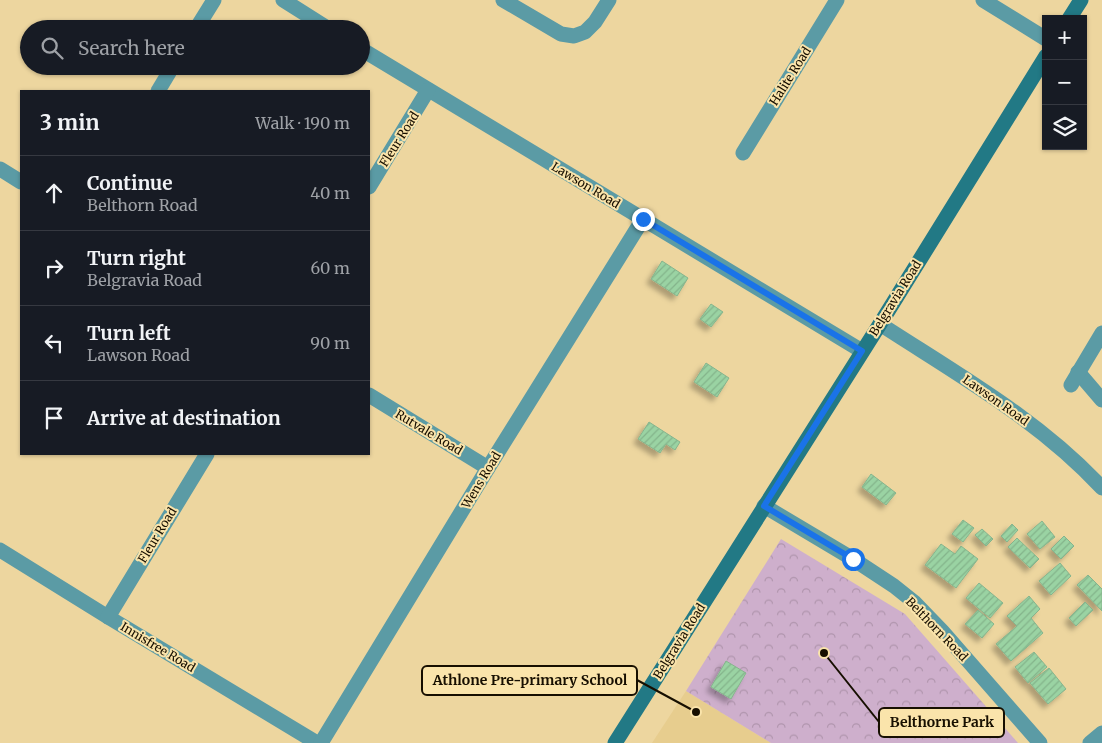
<!DOCTYPE html>
<html lang="en">
<head>
<meta charset="utf-8">
<style>
  body { margin:0; font-family:Merriweather,serif; background:#242831; color:#f1f3f6 }
  .controls { position:absolute; right:15px; top:15px; display:grid; overflow:hidden; border-radius:0px; box-shadow:0 1px 4px #0004 }
  .controls button { width:45px; height:45px; display:grid; place-items:center; padding:0; border:0; border-bottom:1px solid #363941; background:#171b24; color:#f1f3f6; font:25px sans-serif }
  .stop { position:absolute; width:15px; height:15px; margin:-11px; border:4px solid #1a73e8; border-radius:50%; background:#fff }
  .stop.end { background:#1a73e8; border-color:#fff; box-shadow:0 1px 5px #0008 }
  .list { margin:0; padding:0; list-style:none }
  h2 { display:flex; justify-content:space-between; align-items:center; height:65px; margin:0; padding:0 20px; font-size:21px }
  h2 small { font-size:16px; font-weight:400; color:#9ea1a6 }
  .list li { display:grid; grid-template-columns:32px 1fr auto; gap:15px; align-items:center; box-sizing:border-box; height:75px; padding:0 20px; border-top:1px solid #363941 }
  .list b { display:block; font-size:19px; white-space:nowrap }
  .list p { margin:0; font-size:16px; white-space:nowrap; color:#9ea1a6 }
  .list em { font-size:16px; font-style:normal; color:#9ea1a6 }
  .icon { flex:none; width:28px; height:28px; fill:none; stroke:currentColor; stroke-width:2; stroke-linecap:round; stroke-linejoin:round }
  .map { position:relative; flex:none; width:1102px; height:743px; overflow:hidden }
  .search { position:absolute; background:#171b24; box-shadow:0 1px 4px #0004; left:20px; top:20px; width:350px; height:55px; display:flex; align-items:center; gap:12px; box-sizing:border-box; padding:0 18px; border-radius:28px; color:#9ea1a6; font-size:19px }
  .panel { position:absolute; background:#171b24; box-shadow:0 1px 4px #0004; left:20px; top:90px; width:350px; height:365px; border-radius:0px }
  .map>svg:first-child { display:block }
</style>
</head>
<body>
<div class="map">
<svg width="1102" height="743" viewBox="0 0 1102 743">
  <defs>
    <pattern id="park-crowns" width="20" height="18" patternUnits="userSpaceOnUse" patternTransform="scale(1.25)"><rect width="20" height="18" fill="#ceafcc"/><path d="M2 6a3 3 0 1 1 6 0M12 15a3 3 0 1 1 6 0" fill="none" stroke="#b095ad"/></pattern>
    <pattern id="building-hatch" width="6" height="6" patternUnits="userSpaceOnUse" patternTransform="scale(1.25)"><rect width="6" height="6" fill="#9ad3a3"/><path d="M-1 1l2-2M0 6l6-6M5 7l2-2" fill="none" stroke="#84b48b"/></pattern>
    <filter id="shadow"><feDropShadow dx="-4.5" dy="4.5" stdDeviation="2.5" flood-color="#0004"/></filter>
  </defs>
  <rect width="100%" height="100%" fill="#edd69f"/>
  <path fill="#e7cd8e" d="M686 691 771 743H652Z"/>
  <path fill="url(#park-crowns)" d="M781 539 905 614 1018 743H771L686 691Z"/>
  <g fill="url(#building-hatch)" stroke="#86b48d" filter="url(#shadow)">
    <path d="M662 261 688 278 677 296 651 279Z"/>
    <path d="M711 304 723 312 711 327 700 319Z"/>
    <path d="M706 363 729 378 717 397 694 382Z"/>
    <path d="M649 422 680 442 675 450 666 444 660 453 638 439Z"/>
    <path d="M871 474 896 493 886 505 862 487Z"/>
    <path d="M963 520 974 528 963 542 952 534Z"/>
    <path d="M1042 521 1055 537 1040 549 1027 534Z"/>
    <path d="M1012 524 1018 530 1007 542 1001 536Z"/>
    <path d="M982 529 993 539 986 546 975 535Z"/>
    <path d="M1064 536 1074 546 1061 559 1051 549Z"/>
    <path d="M1017 538 1039 559 1030 568 1008 547Z"/>
    <path d="M941 544 955 554 961 546 978 559 956 588 925 565Z"/>
    <path d="M1060 563 1071 576 1051 595 1039 581Z"/>
    <path d="M1088 575 1102 589V611L1077 585Z"/>
    <path d="M979 583 1003 603 990 618 966 598Z"/>
    <path d="M1029 596 1040 609 1031 618 1043 633 1011 661 996 644 1017 626 1007 616Z"/>
    <path d="M1085 602 1093 610 1076 626 1069 618Z"/>
    <path d="M978 610 994 624 982 638 965 624Z"/>
    <path d="M1034 652 1047 667 1028 683 1015 667Z"/>
    <path d="M726 661 746 673 731 699 711 687Z"/>
    <path d="M1049 668 1066 689 1048 704 1030 683Z"/>
  </g>
  <g fill="none" stroke-linecap="round" stroke-linejoin="round">
    <g stroke="#5b9ba5" stroke-width="15">
      <path d="M283 0 329 29"/>
      <path d="M503 0 561 34 574 36 585 32 595 22 609 0"/>
      <path d="M983 0 1046 39"/>
      <path d="M196 29 214 0"/>
      <path d="M361 49 862 351"/>
      <path d="M158 91 173 66"/>
      <path d="M743 153 837 0"/>
      <path d="M0 169 21 182"/>
      <path d="M369 187 428 90"/>
      <path d="M880 324C957 374 1039 420 1102 488"/>
      <path d="M1078 372 1102 400"/>
      <path d="M1071 385 1102 333"/>
      <path d="M369 395 488 468"/>
      <path d="M764 506 853 559 894 586 914 602 942 631 1040 743"/>
      <path d="M0 550 108 617 317 743"/>
      <path d="M108 617 207 454"/>
      <path d="M321 743 488 468 643 219"/>
      <path d="M1090 743 1102 733"/>
    </g>
    <g stroke="#227985" stroke-width="15">
      <path d="M1069 19 1081 0"/>
      <path d="M615 743 880 324 1046 56"/>
    </g>
  </g>
  <g fill="none" stroke-linecap="round" stroke-linejoin="round">
    <path stroke="#1a73e8" stroke-width="6" d="M643 219 862 351 764 506 853 559"/>
  </g>
  <g text-anchor="middle" dominant-baseline="central" stroke-width="4" stroke-linejoin="round" paint-order="stroke">
    <g font-size="12" fill="#170f00" stroke="#fae4ab">
      <text transform="translate(790 76) rotate(-58)">Halite Road</text>
      <text transform="translate(399 139) rotate(-58)">Fleur Road</text>
      <text transform="translate(586 185) rotate(31)">Lawson Road</text>
      <text transform="translate(895 298) rotate(-58)">Belgravia Road</text>
      <text transform="translate(996 400) rotate(35)">Lawson Road</text>
      <text transform="translate(429 432) rotate(31)">Rutvale Road</text>
      <text transform="translate(481 480) rotate(-59)">Wens Road</text>
      <text transform="translate(157 535) rotate(-59)">Fleur Road</text>
      <text transform="translate(937 629) rotate(46)">Belthorn Road</text>
      <text transform="translate(679 641) rotate(-58)">Belgravia Road</text>
      <text transform="translate(158 647) rotate(31)">Innisfree Road</text>
    </g>
  </g>
  <path fill="none" stroke="#170f00" stroke-width="2" d="M696 712L637 680M824 653L879 722"/>
  <g fill="#170f00" stroke="#fae4ab" stroke-width="2">
    <circle cx="696" cy="712" r="5"/>
    <circle cx="824" cy="653" r="5"/>
  </g>
  <g fill="#fae4ab" stroke="#170f00" stroke-width="2">
    <rect x="422" y="666" width="215" height="29" rx="5"/>
    <rect x="879" y="708" width="125" height="29" rx="5"/>
  </g>
  <g font-size="14" text-anchor="middle" font-weight="bold" fill="#170f00">
    <text x="530" y="685">Athlone Pre-primary School</text>
    <text x="942" y="727">Belthorne Park</text>
  </g>
</svg>
<div class="controls">
<button>+</button>
<button>−</button>
<button><svg class="icon" aria-label="layers" viewBox="0 0 24 24"><path d="M12 4l9 5-9 5-9-5zM3 14l9 5 9-5"/></svg></button>
</div>
<div class="stop" style="left:853px;top:559px"></div>
<div class="stop end" style="left:643px;top:219px"></div>
<div class="search"><svg class="icon" aria-label="search" viewBox="0 0 24 24"><circle cx="10" cy="10" r="6"/><path d="M15 15l6 6"/></svg>Search here</div>
<section class="panel">
<h2>3 min<small>Walk · 190 m</small></h2>
<ul class="list">
<li><svg class="icon" aria-label="ahead" viewBox="0 0 24 24"><path d="M12 20V5M6 11l6-6 6 6"/></svg><div><b>Continue</b><p>Belthorn Road</p></div><em>40 m</em></li>
<li><svg class="icon" aria-label="right" viewBox="0 0 24 24"><path d="M7 20v-9h11M14 6l5 5-5 5"/></svg><div><b>Turn right</b><p>Belgravia Road</p></div><em>60 m</em></li>
<li><svg class="icon" aria-label="left" viewBox="0 0 24 24"><path d="M17 20v-9H6M10 6l-5 5 5 5"/></svg><div><b>Turn left</b><p>Lawson Road</p></div><em>90 m</em></li>
<li><svg class="icon" aria-label="arrive" viewBox="0 0 24 24"><path d="M6 21V4h12l-3 4 3 4H6"/></svg><div><b>Arrive at destination</b></div></li>
</ul>
</section>
</div>
</body>
</html>
